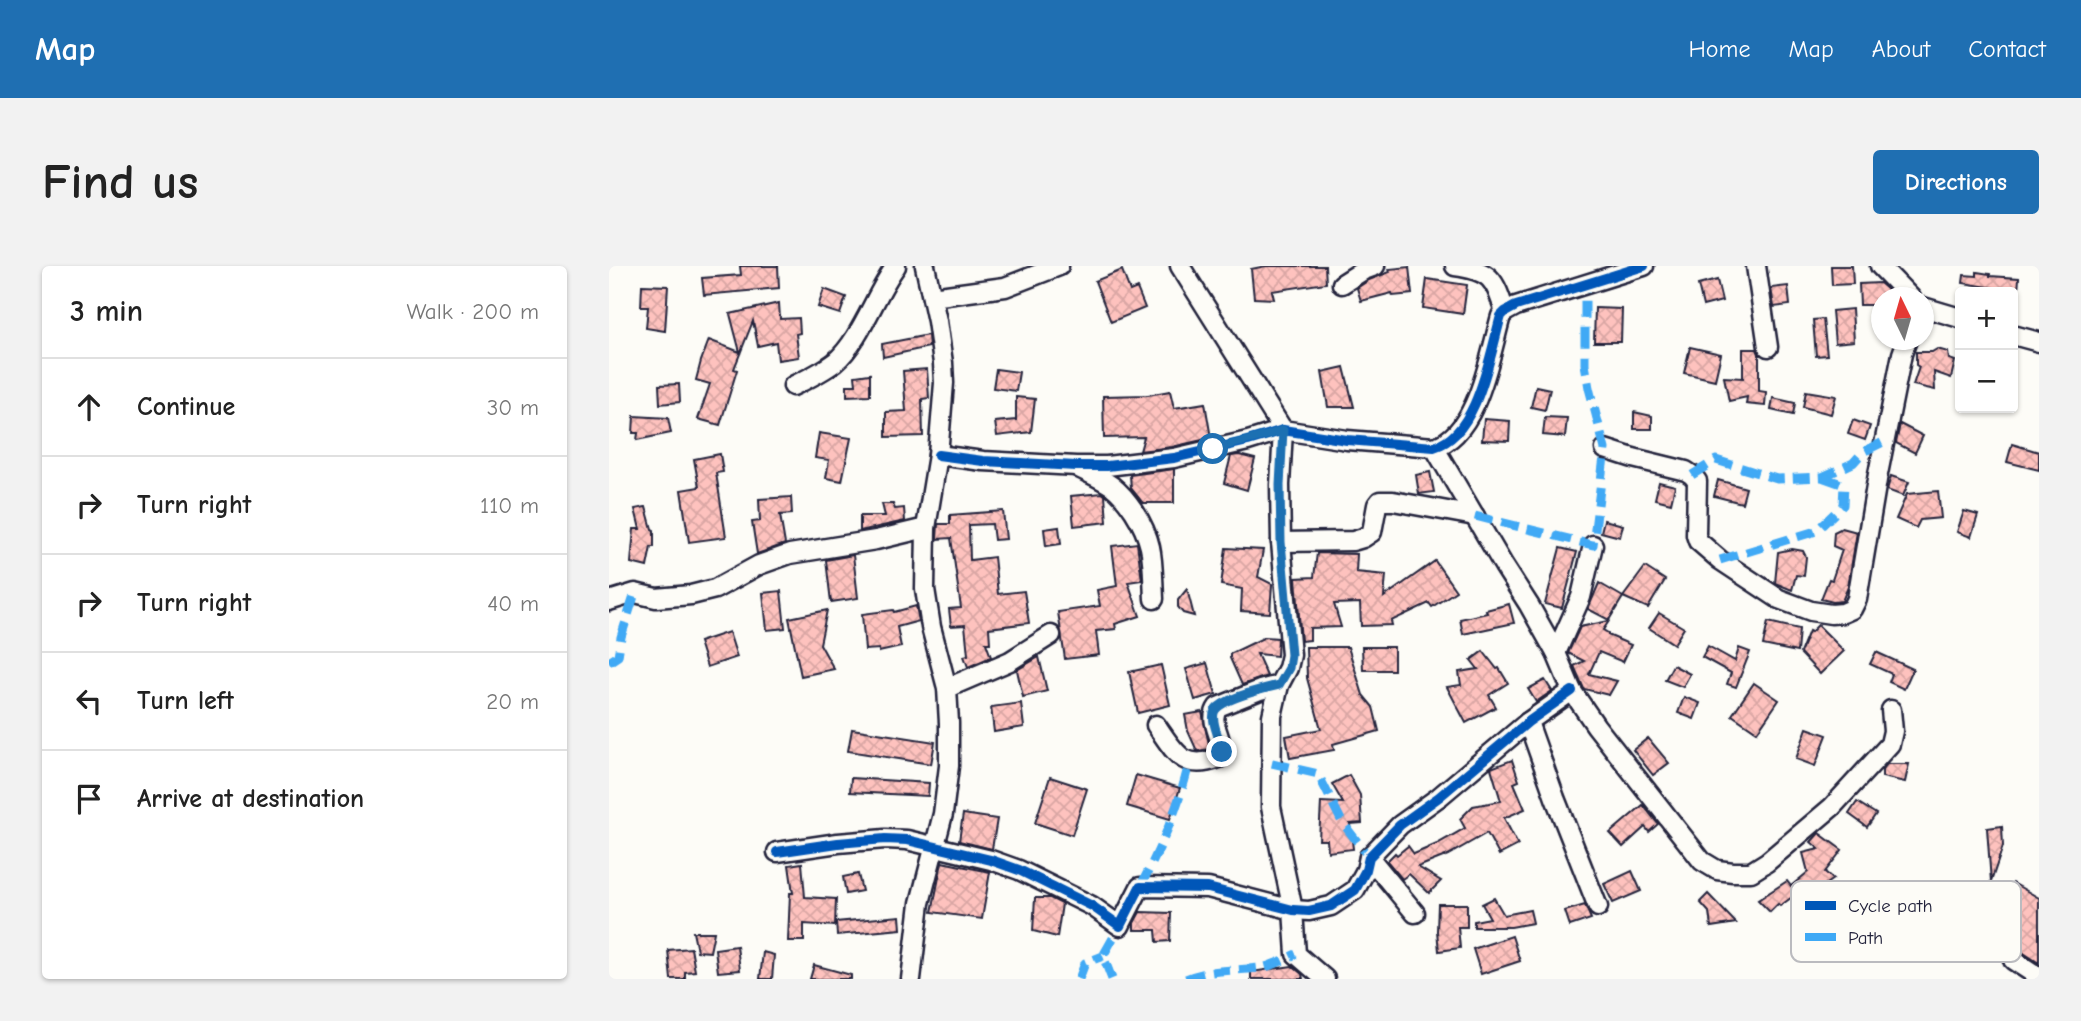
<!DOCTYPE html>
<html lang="en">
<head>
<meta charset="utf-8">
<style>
  body { margin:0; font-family:"Comic Neue",sans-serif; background:#f2f2f2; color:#222 }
  .controls { position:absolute; right:21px; top:21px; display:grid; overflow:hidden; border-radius:7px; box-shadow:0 2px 5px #0004 }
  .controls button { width:63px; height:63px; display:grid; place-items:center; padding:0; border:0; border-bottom:2px solid #e0e0e0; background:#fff; color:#222; font:35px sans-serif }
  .compass { position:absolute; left:1262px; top:21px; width:63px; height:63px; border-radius:50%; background:#fff; box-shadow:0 2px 5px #0004; rotate:355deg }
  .stop { position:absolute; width:21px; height:21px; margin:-16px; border:5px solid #1f6fb2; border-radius:50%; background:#fff }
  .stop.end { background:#1f6fb2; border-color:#fff; box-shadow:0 2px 7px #0008 }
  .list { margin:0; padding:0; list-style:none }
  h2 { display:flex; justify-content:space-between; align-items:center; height:91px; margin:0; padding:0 28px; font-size:30px }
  h2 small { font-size:23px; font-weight:400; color:#767676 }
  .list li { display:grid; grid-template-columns:46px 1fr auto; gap:21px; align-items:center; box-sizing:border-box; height:98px; padding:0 28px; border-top:2px solid #e0e0e0 }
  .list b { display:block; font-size:26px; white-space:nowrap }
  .list em { font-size:23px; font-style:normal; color:#767676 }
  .icon { flex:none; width:38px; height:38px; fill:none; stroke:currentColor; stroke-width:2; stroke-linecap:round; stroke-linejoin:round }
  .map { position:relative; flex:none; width:1430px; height:713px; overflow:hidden; border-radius:7px }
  header { display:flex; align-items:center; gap:42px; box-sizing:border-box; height:98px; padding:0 35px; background:#1f6fb2; color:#fff }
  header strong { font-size:33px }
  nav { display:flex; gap:38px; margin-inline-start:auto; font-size:24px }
  .intro { display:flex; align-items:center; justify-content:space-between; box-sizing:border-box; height:168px; padding:0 42px }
  h1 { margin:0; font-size:49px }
  .button { padding:18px 32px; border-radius:7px; background:#1f6fb2; color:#fff; font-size:24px; font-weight:700 }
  main { display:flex; gap:42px; padding:0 42px }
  aside { flex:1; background:#fff; border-radius:7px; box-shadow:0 2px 5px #0004 }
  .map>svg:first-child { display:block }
</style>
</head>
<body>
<header>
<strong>Map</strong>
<nav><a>Home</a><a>Map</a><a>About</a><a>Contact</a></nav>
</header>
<div class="intro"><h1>Find us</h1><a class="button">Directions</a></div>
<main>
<aside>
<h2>3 min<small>Walk · 200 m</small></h2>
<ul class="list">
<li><svg class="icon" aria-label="ahead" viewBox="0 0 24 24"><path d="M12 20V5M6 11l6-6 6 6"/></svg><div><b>Continue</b></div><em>30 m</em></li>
<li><svg class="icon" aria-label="right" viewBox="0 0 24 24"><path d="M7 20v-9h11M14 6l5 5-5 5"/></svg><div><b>Turn right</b></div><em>110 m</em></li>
<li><svg class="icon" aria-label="right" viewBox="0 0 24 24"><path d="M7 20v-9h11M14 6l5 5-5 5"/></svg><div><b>Turn right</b></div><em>40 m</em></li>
<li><svg class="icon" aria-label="left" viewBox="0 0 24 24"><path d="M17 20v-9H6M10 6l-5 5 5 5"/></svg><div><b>Turn left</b></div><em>20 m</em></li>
<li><svg class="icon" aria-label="arrive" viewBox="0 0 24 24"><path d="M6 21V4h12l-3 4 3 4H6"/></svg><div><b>Arrive at destination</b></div></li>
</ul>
</aside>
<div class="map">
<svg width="1430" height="713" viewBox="0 0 1430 713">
  <defs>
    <pattern id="building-cross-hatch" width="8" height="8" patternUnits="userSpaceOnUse" patternTransform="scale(1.75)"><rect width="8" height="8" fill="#fec2be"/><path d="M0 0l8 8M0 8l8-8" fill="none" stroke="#d9a6a4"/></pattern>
  </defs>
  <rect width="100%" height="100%" fill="#fdfcf7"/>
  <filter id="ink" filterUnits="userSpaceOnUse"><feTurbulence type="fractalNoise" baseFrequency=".0143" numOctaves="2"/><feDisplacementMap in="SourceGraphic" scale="14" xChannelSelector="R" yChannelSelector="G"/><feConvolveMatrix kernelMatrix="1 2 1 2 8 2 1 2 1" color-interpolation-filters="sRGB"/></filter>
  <g filter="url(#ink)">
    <g fill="url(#building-cross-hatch)" stroke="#22223b" stroke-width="2">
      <path d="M131 0H169L170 22 95 29 93 12 132 9Z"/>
      <path d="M657 0H716L717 17 663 25 665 33 645 32 642 3Z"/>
      <path d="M1222 0H1243L1244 18 1223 19Z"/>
      <path d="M800 1 803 28 784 30 783 27 752 35 748 22 760 14 781 6 780 3Z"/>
      <path d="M513 4 521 25 528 22 536 42 502 56 486 15Z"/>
      <path d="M1368 6 1381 8V10L1410 12 1409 26H1386V22L1354 17 1355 9 1368 10Z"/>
      <path d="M818 13 858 19 854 48 814 42Z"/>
      <path d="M1108 14 1113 35 1094 40 1089 19Z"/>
      <path d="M1271 17 1279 24V32H1272V39H1251L1250 18Z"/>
      <path d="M33 19 59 20 56 65 37 62 39 41H32Z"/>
      <path d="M1179 20 1181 39 1165 41 1162 22Z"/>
      <path d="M215 23 237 31 231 48 209 41Z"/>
      <path d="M170 37 171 53 190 52 191 67 187 68 190 91 169 94 167 76 149 80 144 55 125 103 128 104 111 159 89 153 101 118 87 114 92 95 100 74 131 86 121 48Z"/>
      <path d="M986 42 1013 43 1012 76H985Z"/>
      <path d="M1243 43 1245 75 1226 77 1223 45Z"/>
      <path d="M1214 53 1218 89 1207 90 1204 54Z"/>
      <path d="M319 69 320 81 274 91 273 78Z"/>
      <path d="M1081 81 1112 88 1106 114 1075 107Z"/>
      <path d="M1134 83H1148L1150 88V125L1157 126 1156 140 1137 138 1138 131 1120 135 1115 111 1134 112Z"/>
      <path d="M1328 83 1339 86 1340 93 1346 95 1342 112 1325 106 1326 124 1304 119 1310 101 1307 99V86H1323Z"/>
      <path d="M735 101 745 141H719L713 106Z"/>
      <path d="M318 103 320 132 313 133 314 170 277 171V146L297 145 294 105Z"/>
      <path d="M387 103 410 106 407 125 384 122Z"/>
      <path d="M261 108V129L238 130V119H247L246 110Z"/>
      <path d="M70 118 71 136 51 138 50 119Z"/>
      <path d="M927 120 941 123 936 144 922 141Z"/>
      <path d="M561 125 565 142 596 137 602 172 563 181 531 185 535 171 495 172 494 130 539 129Z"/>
      <path d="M1197 125 1227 130 1222 148 1194 141Z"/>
      <path d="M407 131 426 133 422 166 388 170 386 156 407 154Z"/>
      <path d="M1164 132 1186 137 1184 149 1162 144Z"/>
      <path d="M1025 146 1043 150V163H1025Z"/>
      <path d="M25 150 59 152 62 167 28 174 29 167H24Z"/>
      <path d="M936 151 958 152 956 171 934 169Z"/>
      <path d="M875 153 901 155 900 175 873 174Z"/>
      <path d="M1244 154 1261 160 1256 174 1239 168Z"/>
      <path d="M1291 158 1314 170 1306 187 1287 177Z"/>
      <path d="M210 167 242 172 233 215 217 212 220 194 206 192Z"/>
      <path d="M1403 178 1430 186V204L1398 196Z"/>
      <path d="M111 188 114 206 107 207 117 271 80 276 72 224 90 221 85 193Z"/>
      <path d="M630 189 646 193 638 224 615 217 622 190Z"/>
      <path d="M565 203V237H534L522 222 521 209Z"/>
      <path d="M821 206 825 226 810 228 807 209Z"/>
      <path d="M1282 210 1300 216 1294 230 1278 224Z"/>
      <path d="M1109 214 1137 222 1133 237 1105 230Z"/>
      <path d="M1050 216 1066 220 1062 237 1046 233Z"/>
      <path d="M1329 225 1332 252 1311 254 1307 262 1287 253 1298 228Z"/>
      <path d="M493 227 496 229 498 256 465 260 462 230Z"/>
      <path d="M182 231 183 248 171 249 176 278 148 288 143 256 151 255 150 233Z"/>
      <path d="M273 238H284L286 243 295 242 296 255 251 265V250H276Z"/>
      <path d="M37 241 43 263 45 264V281H42L38 301 22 297 25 263H31L26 243Z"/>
      <path d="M394 245 397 273 385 274 383 258 360 259 361 294 385 291 389 328 415 325 420 357 380 362 381 377H377L382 391 359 401 355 390 359 389 356 359 342 360 340 343 352 342 342 272 328 273 329 258H341V249Z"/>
      <path d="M1355 245 1369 249 1362 271 1348 266Z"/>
      <path d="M995 254 1014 259 1011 271 992 266Z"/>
      <path d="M450 261 452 278 437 280 435 263Z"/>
      <path d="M1233 262 1248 266 1239 321 1233 335 1224 336 1212 333 1220 313 1223 314 1233 284 1224 280 1225 266Z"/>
      <path d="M528 277 533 314 519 316 531 350 506 358 507 363 487 365 490 389 456 393 449 346 491 340 488 324 508 320 503 280Z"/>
      <path d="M617 282 654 284 649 311 663 318 661 347 632 345 633 323 612 319Z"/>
      <path d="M951 282 968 286 953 342 936 338Z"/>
      <path d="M1183 283 1194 285 1197 291 1195 310 1187 309 1183 324 1166 317 1169 286Z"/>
      <path d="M708 287 748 288 747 306 777 309 775 331 826 295 847 325 823 341 820 337 782 355 783 359 752 360 751 337 725 338 732 361 701 362V374L692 375 687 312 705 311Z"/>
      <path d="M244 289 249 332 222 336 217 294Z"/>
      <path d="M1036 301 1056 314 1039 342 1014 331Z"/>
      <path d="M990 317 1014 331 1000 354 979 343Z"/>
      <path d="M578 323 585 350 574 347 569 341V334Z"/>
      <path d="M172 325 176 362 158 364 154 327Z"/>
      <path d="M900 338 905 357 854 368 851 353 878 347 877 344Z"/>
      <path d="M307 340 310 355 288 361 292 381 270 386V383L256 384 253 348 284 344 285 346Z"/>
      <path d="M218 344 211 378 225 403 192 410 180 352Z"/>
      <path d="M1050 347 1075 362 1065 378 1040 362Z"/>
      <path d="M1000 355 994 364 999 367V369L1022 379 1014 396 990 386 980 408 1008 415 1000 429 975 423 965 400 975 395 959 387 971 361Z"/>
      <path d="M1159 356 1190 363 1188 386 1154 379Z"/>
      <path d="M1209 359 1235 385 1211 408 1191 387 1200 365 1202 366Z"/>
      <path d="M120 366 128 391 98 401 90 376Z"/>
      <path d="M656 371 669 372 668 390 648 388 658 410 633 419 621 392V388Z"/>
      <path d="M1099 380 1126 395 1130 382 1141 386 1127 421 1118 418 1122 407 1093 391Z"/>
      <path d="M697 381H739L754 429 764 441 770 465 724 478 725 484 681 492 677 470 712 463 698 412Z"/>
      <path d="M753 381H785V404H754Z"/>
      <path d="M874 385 888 403 890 402 899 417 880 429 887 441 857 457 838 421 852 419 850 406 869 403 862 394Z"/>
      <path d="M1267 386 1304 403 1295 423 1280 416 1283 408 1261 398Z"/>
      <path d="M430 391 438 425 414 431 408 404Z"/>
      <path d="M598 397 607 428 586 434 577 403Z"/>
      <path d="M552 399 561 439 529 447 520 406Z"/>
      <path d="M1064 399 1081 408 1074 421 1056 414Z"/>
      <path d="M936 414 943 425 927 436 919 423Z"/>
      <path d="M1145 417 1170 434 1148 466 1123 449Z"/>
      <path d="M1075 431 1091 437 1085 453 1069 447Z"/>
      <path d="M412 437 415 461 385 466 382 441Z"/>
      <path d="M593 446 601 483 588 485 579 465 576 449Z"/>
      <path d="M1198 462 1218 469 1206 500 1187 493Z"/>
      <path d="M243 463 326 476 322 498 239 485Z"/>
      <path d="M1039 472 1060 497 1044 509 1024 484Z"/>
      <path d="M903 494 910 515 905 517 916 543 895 552 909 579 890 589 878 567 839 589 809 601 832 615 820 627 800 608 793 613 778 595 786 587 788 589 799 580 805 588 828 578 856 562 851 553 864 540 892 535 882 502Z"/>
      <path d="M1278 498H1300L1296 516 1273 511V504Z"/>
      <path d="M527 509 571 522 561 553 518 540Z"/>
      <path d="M740 509 751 529 753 557 741 558 744 583 719 586 718 574H710L712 536 734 537 723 518Z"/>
      <path d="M441 511 478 523 463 569 426 557Z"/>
      <path d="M242 512 320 517 319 530 241 526Z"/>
      <path d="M1248 536 1267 548 1258 561 1240 548Z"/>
      <path d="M1034 539 1049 558 1040 566 1036 561 1014 581 1001 567Z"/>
      <path d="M354 548 388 553 383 583 350 575Z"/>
      <path d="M1393 560 1394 580 1382 616 1378 562Z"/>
      <path d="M1210 567 1233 584 1216 606 1224 613 1203 628 1210 651 1198 654 1190 626 1171 640 1169 638 1161 646 1149 634 1178 615 1182 620 1199 606 1194 587 1210 583 1202 576Z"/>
      <path d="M333 596 381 606 373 653 323 646Z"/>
      <path d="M193 597 196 631 227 633 226 660 195 658V675H179L181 627H184L180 599Z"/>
      <path d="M1023 605 1032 625 1004 637 995 618Z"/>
      <path d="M249 608 253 625 237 628 234 611Z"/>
      <path d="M1404 617 1430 632V697L1410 684 1401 683 1388 677 1397 659 1383 650Z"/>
      <path d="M1099 628 1127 657 1102 661 1100 646 1091 636Z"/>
      <path d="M426 632H441L453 638 448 671 424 665Z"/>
      <path d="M885 632 895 649 921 644 924 657 902 661H865V655L881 652 873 638Z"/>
      <path d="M829 638H858V661H849L851 682 830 685 828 665Z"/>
      <path d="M976 639 982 653 961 660 956 645Z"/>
      <path d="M531 646 562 647 561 675 548 676 547 664H525V657Z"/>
      <path d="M291 650 292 663 228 669 227 656Z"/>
      <path d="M84 666H105L101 686 88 685Z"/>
      <path d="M903 670 911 695 872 708 864 683Z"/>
      <path d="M128 680 131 704 109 706 106 683Z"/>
      <path d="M82 682 86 705 76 706V713H62L59 684Z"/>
      <path d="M154 686 165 689 163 713H151Z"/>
      <path d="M205 699 242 709V713H201Z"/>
      <path d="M683 700 693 708 694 713H642V706Z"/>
    </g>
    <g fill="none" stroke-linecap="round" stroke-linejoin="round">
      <g stroke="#22223b" stroke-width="23">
        <g id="minor">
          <path d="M571 0 674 164 671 219 672 276 682 389 679 402 670 419 663 450 662 541 684 644 687 688 716 713"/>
          <path d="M846 0C882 5 885 12 896 46"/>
          <path d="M1147 0 1159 81"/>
          <path d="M1271 0 1302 32"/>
          <path d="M733 18 755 4 766 0"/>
          <path d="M323 31 396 21 450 0"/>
          <path d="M1314 41 1351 52"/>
          <path d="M1404 69 1430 76"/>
          <path d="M184 120C198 113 213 106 226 96 252 74 266 28 287 0"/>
          <path d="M825 181 895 300 920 339 947 387 963 425 987 460 1093 595 1108 604 1124 606H1142L1158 596 1223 541 1281 478 1284 465 1282 444"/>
          <path d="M996 183 1024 192 1077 205 1083 209 1088 215 1087 269 1089 275 1111 294 1170 333 1202 345 1222 348 1234 347 1243 343 1248 333 1269 208 1293 88 1298 74"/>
          <path d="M329 189 374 195 467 200H498L565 192 639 175 674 164 738 174 825 181C869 169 881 88 892 50L896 46 907 40 1035 0"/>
          <path d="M470 202C481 208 493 213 503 220 512 227 519 236 525 245 546 278 543 295 545 333"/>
          <path d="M672 276 744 275 754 272 763 266 768 239 771 235H784L866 250"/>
          <path d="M0 335 26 327 47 332 82 329 106 323 150 299 181 288 267 274 317 262"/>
          <path d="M947 387 972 331 984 279"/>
          <path d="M338 422 401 395 442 369"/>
          <path d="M919 456 946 532 989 641"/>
          <path d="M547 459C566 486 574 506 610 492 619 475 597 457 609 441L651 424 670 419"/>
          <path d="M168 586 229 577 276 573 298 574 382 594 410 604 483 640 511 660 531 621 599 622 684 644 700 645 722 640 746 624 757 604 760 591 791 559 830 531 919 456 963 425"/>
          <path d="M760 591 806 647"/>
          <path d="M1404 694 1430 711"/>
          <path d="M302 713 311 637 334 548 340 500V457L338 422 322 361 316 323 317 262 329 189 335 117 334 97 328 55 316 0"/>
        </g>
      </g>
      <use href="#minor" stroke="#fdfcf7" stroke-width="18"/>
      <g stroke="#3fa9f5" stroke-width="9" stroke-dasharray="18 9" stroke-linecap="butt">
        <path d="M1083 209 1107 194 1168 213 1213 211 1244 197 1254 186 1276 175"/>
        <path d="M866 250 984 279 996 183 980 122 976 98V19"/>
        <path d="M1111 294 1207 265 1234 239 1235 219 1213 211"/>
        <path d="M0 396 9 390 12 371 26 327"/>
        <path d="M663 497 709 508 733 556 760 591"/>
        <path d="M531 621C552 581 570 541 580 497"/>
        <path d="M470 713 476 697 494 690"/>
        <path d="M503 713 494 690 511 660"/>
        <path d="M577 713C600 703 626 705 650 702 662 701 676 693 687 688"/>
      </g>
      <g stroke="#fdfcf7" stroke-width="15">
        <g id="cycleway">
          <path d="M329 189 374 195 467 200H498L565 192 639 175 674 164 738 174 825 181C869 169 881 88 892 50L896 46 907 40 1035 0"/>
          <path d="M168 586 229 577 276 573 298 574 382 594 410 604 483 640 511 660 531 621 599 622 684 644 700 645 722 640 746 624 757 604 760 591 791 559 830 531 919 456 963 425"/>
        </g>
      </g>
      <use href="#cycleway" stroke="#0057b8" stroke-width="10"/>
    </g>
  </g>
  <g fill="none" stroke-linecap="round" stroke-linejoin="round" filter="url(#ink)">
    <path stroke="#1f6fb2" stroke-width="9" d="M604 183 660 169 674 164 671 219 672 276 682 389 680 402 670 419C657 422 608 434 605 447 602 458 612 474 613 486"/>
  </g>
  <rect x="1182" y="615" width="230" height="81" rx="10" fill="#fdfcf7" stroke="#bbbbbf" stroke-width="2"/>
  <rect x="1196" y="635" width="31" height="9" fill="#0057b8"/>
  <rect x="1196" y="667" width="31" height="8" fill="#3fa9f5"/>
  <g font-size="19" fill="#22223b">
    <text x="1239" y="646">Cycle path</text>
    <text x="1239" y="678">Path</text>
  </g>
</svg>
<div class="controls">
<button>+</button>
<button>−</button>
</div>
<svg class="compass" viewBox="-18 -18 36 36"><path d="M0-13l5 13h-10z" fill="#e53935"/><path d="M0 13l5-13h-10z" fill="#767676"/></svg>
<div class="stop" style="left:604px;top:183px"></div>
<div class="stop end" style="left:613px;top:486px"></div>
</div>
</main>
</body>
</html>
